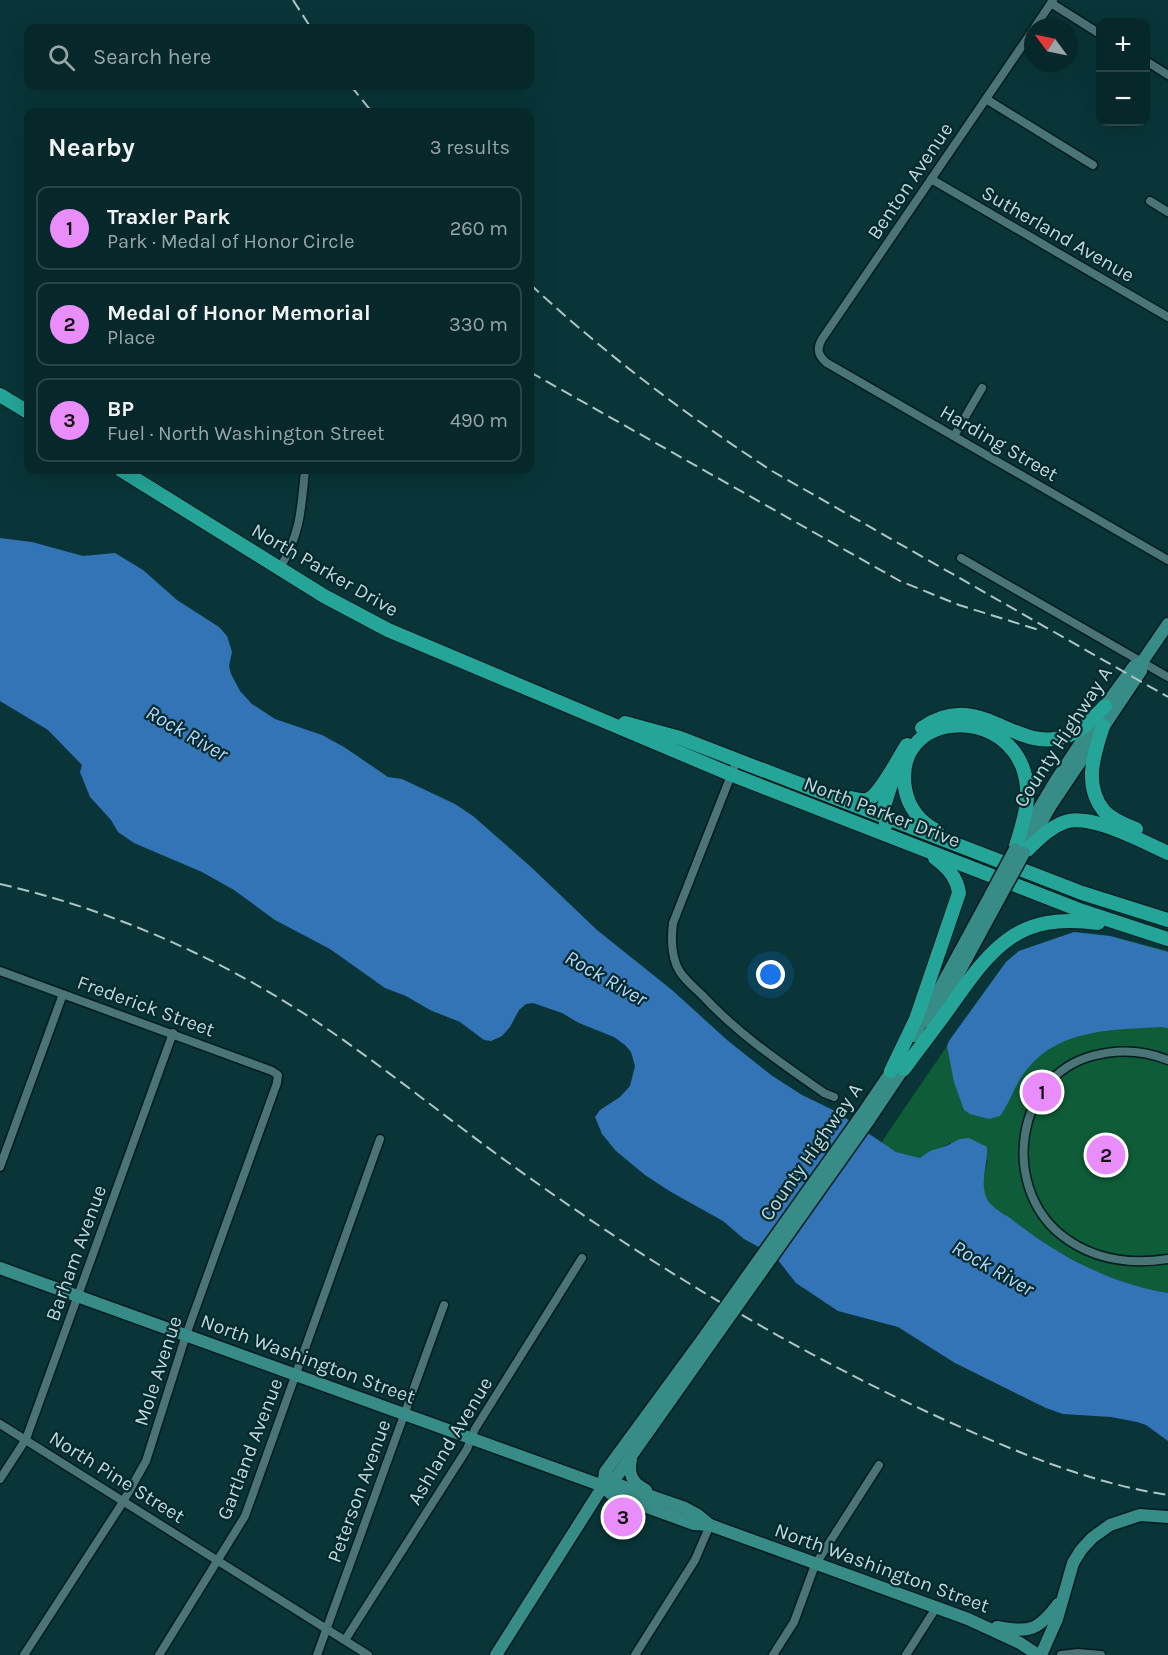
<!DOCTYPE html>
<html lang="en">
<head>
<meta charset="utf-8">
<style>
  body { margin:0; font-family:Karla,sans-serif; background:#153436; color:#f1f3f6 }
  .controls { position:absolute; right:18px; top:18px; display:grid; overflow:hidden; border-radius:12px; box-shadow:0 6px 24px #0002 }
  .controls button { width:54px; height:54px; display:grid; place-items:center; padding:0; border:0; border-bottom:2px solid #284447; background:#07282a; color:#f1f3f6; font:30px sans-serif }
  .compass { position:absolute; left:1024px; top:18px; width:54px; height:54px; border-radius:50%; background:#07282a; box-shadow:0 6px 24px #0002; rotate:303deg }
  .you { position:absolute; left:771px; top:975px; width:21px; height:21px; margin:-15px; border:4px solid #fff; border-radius:50%; background:#1a73e8; box-shadow:0 0 0 9px #1a73e833 }
  .badge { display:grid; place-items:center; width:39px; height:39px; border-radius:50%; background:#ea8dfc; color:#111; font-size:20px; font-weight:700 }
  .pin { position:absolute; translate:-50% -50%; border:3px solid #fff; box-shadow:0 2px 6px #0006 }
  .list { margin:0; padding:0; list-style:none }
  h2 { display:flex; justify-content:space-between; align-items:center; height:78px; margin:0; padding:0 24px; font-size:26px }
  h2 small { font-size:20px; font-weight:400; color:#98a6a8 }
  .list li { display:grid; grid-template-columns:39px 1fr auto; gap:18px; align-items:center; box-sizing:border-box; height:84px; margin:0 12px 12px; padding:0 12px; border:2px solid #284447; border-radius:12px }
  .list b { display:block; font-size:22px; white-space:nowrap }
  .list p { margin:0; font-size:20px; white-space:nowrap; color:#98a6a8 }
  .list em { font-size:20px; font-style:normal; color:#98a6a8 }
  .icon { flex:none; width:33px; height:33px; fill:none; stroke:currentColor; stroke-width:2; stroke-linecap:round; stroke-linejoin:round }
  .map { position:relative; flex:none; width:1168px; height:1655px; overflow:hidden }
  .search { position:absolute; background:#07282a; box-shadow:0 6px 24px #0002; left:24px; top:24px; width:510px; height:66px; display:flex; align-items:center; gap:15px; box-sizing:border-box; padding:0 21px; border-radius:12px; color:#98a6a8; font-size:22px }
  .panel { position:absolute; background:#07282a; box-shadow:0 6px 24px #0002; left:24px; top:108px; width:510px; height:366px; border-radius:12px }
  .map>svg:first-child { display:block }
</style>
</head>
<body>
<div class="map">
<svg width="1168" height="1655" viewBox="0 0 1168 1655">
  <rect width="100%" height="100%" fill="#093538"/>
  <path fill="#0f5d38" d="M1074 932 1110 936 1168 951V1293C1109 1284 1055 1253 1008 1217 1002 1212 990 1206 986 1200 979 1187 985 1173 988 1160L950 1143 920 1158 896 1152 881 1143 947 1046 949 1041 1006 962 1019 951Z"/>
  <g fill="#3274b5">
    <path d="M0 538 32 542 83 556 115 553 143 570 177 600 219 627 227 636 232 652 229 666 231 674 240 691 252 704 275 719 322 735 344 747 388 777 402 779 455 804 473 816 531 867 597 930 672 990 727 1040 771 1075 802 1095 835 1111 896 1152 920 1158 930 1151 946 1146 960 1139 969 1138 987 1147C988 1165 980 1180 986 1197 989 1206 1003 1213 1010 1218 1056 1254 1110 1284 1168 1293V1441L1146 1425 1137 1422 1111 1417 1063 1414 1046 1408 955 1363 898 1327 838 1311 796 1283 774 1255 744 1239 723 1221 671 1192 645 1175 616 1151 602 1134 595 1117 600 1110 620 1097 630 1086 635 1066 631 1052 625 1045 614 1037 579 1023 562 1013 533 1003 526 1004 519 1010 510 1027 502 1036 491 1041 484 1040 460 1022 430 1010 406 996 385 988 330 949 275 920 234 890 202 872 134 843 118 832 111 820 90 797 80 772 82 765 48 730 0 701Z"/>
    <path d="M1074 932 1110 936 1168 952V1028L1161 1027C1114 1030 1061 1028 1028 1068 1015 1083 1011 1101 1000 1116L989 1119 970 1114 964 1110 954 1082 947 1046 949 1041 1006 962 1019 951Z"/>
  </g>
  <g fill="none" stroke-linecap="round" stroke-linejoin="round">
    <g stroke="#001b1e" stroke-width="11">
      <g id="street">
        <path d="M1051 3 1100 34"/>
        <path d="M1035 27 1053 0"/>
        <path d="M1033 30 822 339C816 349 818 356 827 363L1168 560"/>
        <path d="M1146 61 1168 75"/>
        <path d="M986 99 1093 165"/>
        <path d="M931 179 1168 317"/>
        <path d="M1150 201 1168 212"/>
        <path d="M954 436 982 388"/>
        <path d="M961 558 1168 677"/>
        <path d="M280 568C301 532 301 510 305 470"/>
        <path d="M737 760 673 923C671 939 671 958 680 972 686 981 695 988 702 995 738 1034 781 1063 824 1093L834 1097"/>
        <path d="M0 971 272 1071 278 1075 277 1083 186 1335 146 1461 123 1502 24 1655"/>
        <path d="M1168 1060C1143 1050 1117 1049 1092 1056 1015 1077 1001 1185 1060 1234 1092 1260 1129 1265 1168 1259"/>
        <path d="M0 1167 63 994"/>
        <path d="M0 1424 368 1655"/>
        <path d="M0 1479 26 1439 173 1033"/>
        <path d="M345 1640 467 1449 475 1429 582 1258"/>
        <path d="M159 1655 245 1516 380 1139"/>
        <path d="M317 1655 444 1305"/>
        <path d="M635 1655 695 1560 710 1525"/>
        <path d="M773 1655 794 1622 815 1565 879 1465"/>
        <path d="M906 1655 936 1608"/>
        <path d="M1061 1655 1078 1653 1101 1655"/>
      </g>
    </g>
    <g stroke="#001b1e" stroke-width="15">
      <g id="secondary">
        <path d="M1022 837 1056 780 1105 706 1134 666 1142 662 1168 624"/>
        <path d="M1028 846 1050 807 1141 671 1142 662"/>
        <path d="M931 1024 999 899"/>
        <path d="M914 1036 991 894"/>
        <path d="M861 1116 897 1063"/>
        <path d="M869 1120 908 1062"/>
        <path d="M0 1268 603 1486 619 1485 685 1508 698 1515 710 1525"/>
        <path d="M631 1459C628 1474 632 1483 646 1490"/>
        <path d="M604 1485 617 1476 711 1343"/>
        <path d="M603 1486 611 1494 694 1524 710 1525 968 1619 1020 1643 1038 1655"/>
        <path d="M997 1627C1029 1633 1038 1631 1058 1604"/>
        <path d="M496 1655 603 1486 605 1472 704 1337"/>
        <path d="M1041 1655 1057 1619 1073 1563 1081 1550 1092 1538 1110 1525 1140 1515 1168 1517"/>
      </g>
    </g>
    <g stroke="#001b1e" stroke-width="16">
      <g id="primary">
        <path d="M0 395 28 412"/>
        <path d="M121 470 324 596 388 630 730 774 1082 911 1168 939"/>
        <path d="M625 723 680 738 1082 893 1168 920"/>
        <path d="M1103 726C1094 754 1083 785 1104 811 1112 820 1125 825 1136 829"/>
        <path d="M922 728C979 688 1014 753 1064 737 1081 732 1093 718 1105 706"/>
        <path d="M851 798C856 799 864 802 869 799 881 793 899 757 907 745"/>
        <path d="M886 824 884 806 893 778"/>
        <path d="M937 831C920 822 908 807 905 788 892 702 1032 704 1027 799 1026 816 1020 833 1015 849"/>
        <path d="M1024 853C1037 841 1048 828 1065 822 1091 813 1143 842 1168 853"/>
        <path d="M904 1069C919 1048 935 1028 950 1007 993 946 1018 912 1098 923"/>
        <path d="M891 1071 916 1019 959 893C957 877 947 867 935 858"/>
      </g>
    </g>
    <use href="#street" stroke="#4b7478" stroke-width="8"/>
    <use href="#secondary" stroke="#388c88" stroke-width="12"/>
    <use href="#primary" stroke="#25a598" stroke-width="14"/>
    <g stroke="#aec6c8" stroke-width="2" stroke-dasharray="12 6" stroke-linecap="butt">
      <path d="M293 0 311 28"/>
      <path d="M351 86 372 112"/>
      <path d="M530 284C605 354 686 415 772 471L1168 697"/>
      <path d="M530 372 900 581 959 605 1039 630"/>
      <path d="M0 884C113 910 220 958 317 1022 389 1070 456 1126 527 1176 659 1270 799 1354 947 1421 1019 1453 1090 1483 1168 1495"/>
    </g>
    <g stroke="#001b1e" stroke-width="15" stroke-linecap="butt">
      <g id="secondary-bridge">
        <path d="M991 894 1015 849"/>
        <path d="M999 899 1024 853"/>
        <path d="M704 1337 861 1116"/>
        <path d="M711 1343 869 1120"/>
      </g>
    </g>
    <use href="#secondary-bridge" stroke="#388c88" stroke-width="12"/>
  </g>
  <g text-anchor="middle" dominant-baseline="central" stroke-width="4.5" stroke-linejoin="round" paint-order="stroke">
    <g font-size="20" fill="#c1d7d9" stroke="#002a2e">
      <text transform="translate(910 181) rotate(-56)">Benton Avenue</text>
      <text transform="translate(1058 234) rotate(30)">Sutherland Avenue</text>
      <text transform="translate(999 443) rotate(30)">Harding Street</text>
      <text transform="translate(325 570) rotate(30)">North Parker Drive</text>
      <text transform="translate(1063 737) rotate(-57)">County Highway A</text>
      <text transform="translate(882 812) rotate(21)">North Parker Drive</text>
      <text transform="translate(146 1006) rotate(20)">Frederick Street</text>
      <text transform="translate(811 1152) rotate(-55)">County Highway A</text>
      <text transform="translate(76 1253) rotate(-70)">Barham Avenue</text>
      <text transform="translate(308 1359) rotate(20)">North Washington Street</text>
      <text transform="translate(158 1371) rotate(-72)">Mole Avenue</text>
      <text transform="translate(450 1441) rotate(-59)">Ashland Avenue</text>
      <text transform="translate(250 1449) rotate(-69)">Gartland Avenue</text>
      <text transform="translate(117 1477) rotate(32)">North Pine Street</text>
      <text transform="translate(359 1491) rotate(-70)">Peterson Avenue</text>
      <text transform="translate(882 1568) rotate(20)">North Washington Street</text>
    </g>
    <g font-size="21" font-style="italic" fill="#b5d6fa" stroke="#002a2e">
      <text transform="translate(187 733) rotate(30)">Rock River</text>
      <text transform="translate(606 978) rotate(30)">Rock River</text>
      <text transform="translate(993 1268) rotate(30)">Rock River</text>
    </g>
  </g>
</svg>
<div class="controls">
<button>+</button>
<button>−</button>
</div>
<svg class="compass" viewBox="-18 -18 36 36"><path d="M0-13l5 13h-10z" fill="#e53935"/><path d="M0 13l5-13h-10z" fill="#98a6a8"/></svg>
<div class="you"></div>
<div class="pin badge" style="left:1042px;top:1092px">1</div>
<div class="pin badge" style="left:1106px;top:1155px">2</div>
<div class="pin badge" style="left:623px;top:1517px">3</div>
<div class="search"><svg class="icon" aria-label="search" viewBox="0 0 24 24"><circle cx="10" cy="10" r="6"/><path d="M15 15l6 6"/></svg>Search here</div>
<section class="panel">
<h2>Nearby<small>3 results</small></h2>
<ul class="list">
<li><span class="badge">1</span><div><b>Traxler Park</b><p>Park · Medal of Honor Circle</p></div><em>260 m</em></li>
<li><span class="badge">2</span><div><b>Medal of Honor Memorial</b><p>Place</p></div><em>330 m</em></li>
<li><span class="badge">3</span><div><b>BP</b><p>Fuel · North Washington Street</p></div><em>490 m</em></li>
</ul>
</section>
</div>
</body>
</html>
